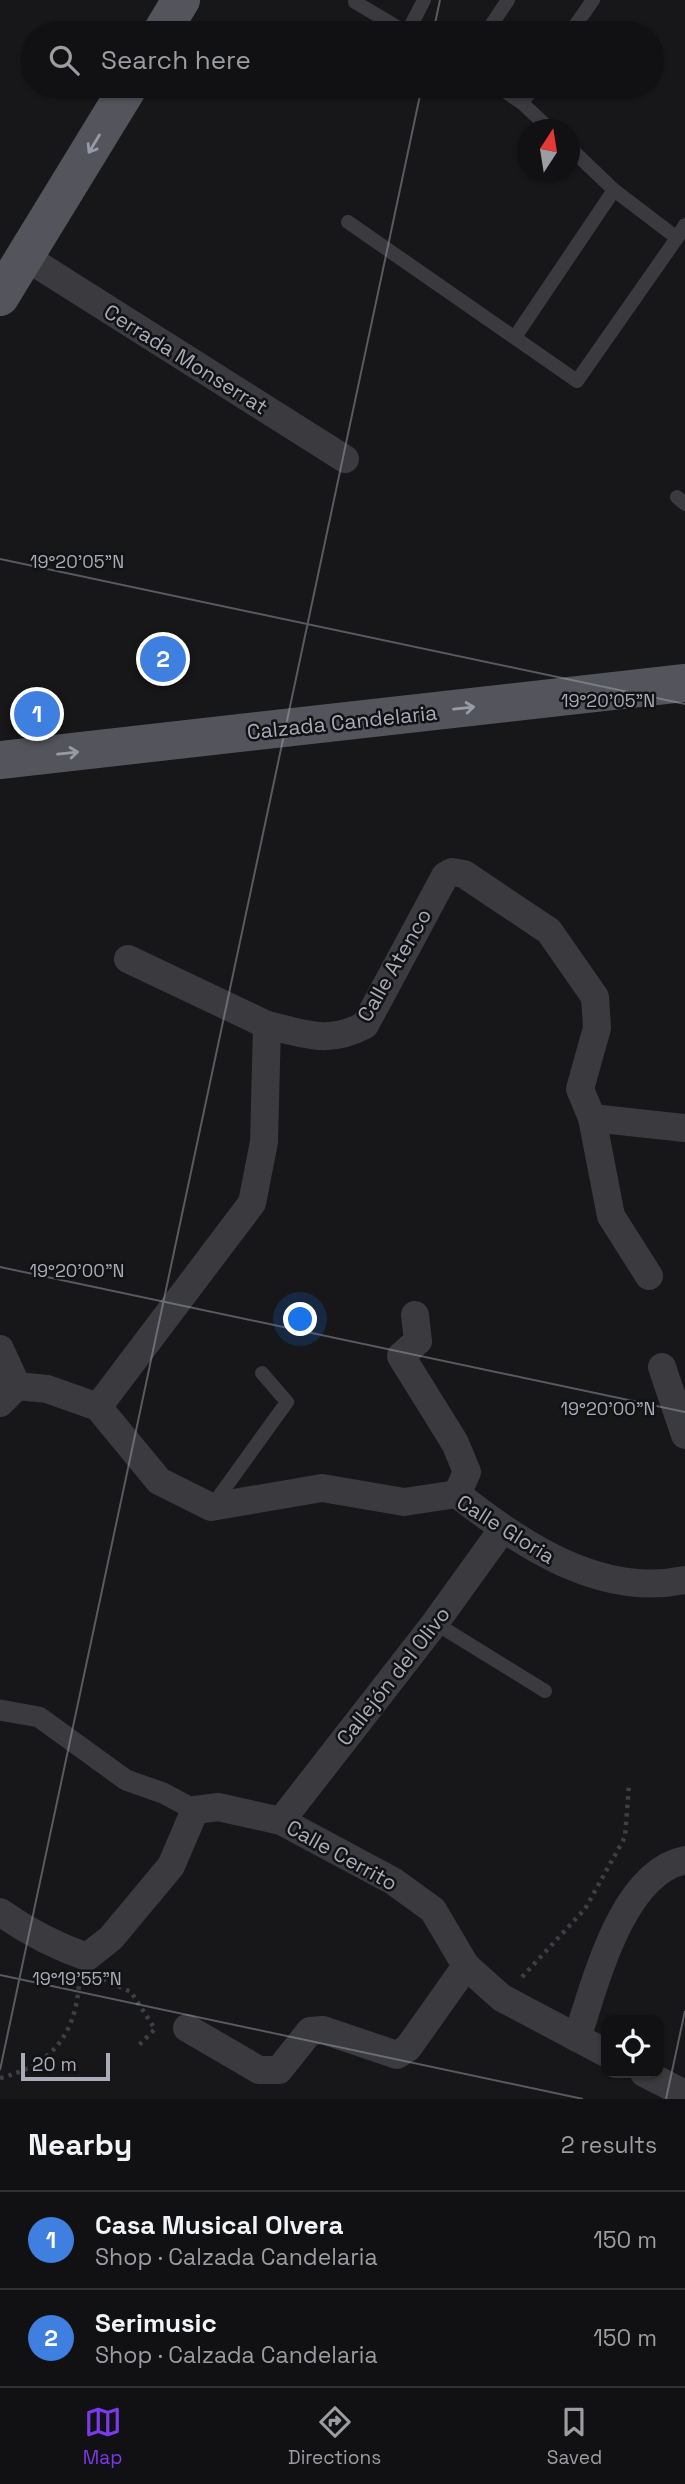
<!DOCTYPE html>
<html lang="en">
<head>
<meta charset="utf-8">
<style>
  body { margin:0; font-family:"Space Grotesk",sans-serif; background:#1e1f21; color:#f1f3f6 }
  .controls { position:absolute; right:21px; bottom:21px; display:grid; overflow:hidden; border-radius:14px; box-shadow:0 2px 5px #0004 }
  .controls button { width:63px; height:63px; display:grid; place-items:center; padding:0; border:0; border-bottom:2px solid #303133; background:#111113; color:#f1f3f6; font:35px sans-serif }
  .compass { position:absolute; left:517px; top:119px; width:63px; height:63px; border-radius:50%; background:#111113; box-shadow:0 2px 5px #0004; rotate:12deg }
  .scale { position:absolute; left:21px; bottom:18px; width:89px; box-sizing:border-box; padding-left:7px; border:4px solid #a9acb8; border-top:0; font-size:19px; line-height:24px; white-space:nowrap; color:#a9acb8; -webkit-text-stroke:5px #121214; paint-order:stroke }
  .you { position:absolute; left:301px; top:1320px; width:24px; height:24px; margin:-18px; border:5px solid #fff; border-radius:50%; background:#1a73e8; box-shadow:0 0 0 10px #1a73e833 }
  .badge { display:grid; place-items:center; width:46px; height:46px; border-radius:50%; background:#7c3aed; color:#fff; font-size:23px; font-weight:700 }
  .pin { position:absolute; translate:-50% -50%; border:4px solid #fff; box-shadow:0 2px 7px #0006 }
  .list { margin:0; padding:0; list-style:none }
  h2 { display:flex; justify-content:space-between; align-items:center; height:91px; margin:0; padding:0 28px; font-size:30px }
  h2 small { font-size:23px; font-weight:400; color:#9c9da0 }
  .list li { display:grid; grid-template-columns:46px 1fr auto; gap:21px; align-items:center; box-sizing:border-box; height:98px; padding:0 28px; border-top:2px solid #303133 }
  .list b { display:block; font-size:26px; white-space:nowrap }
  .list p { margin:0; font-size:23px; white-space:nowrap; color:#9c9da0 }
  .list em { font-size:23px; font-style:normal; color:#9c9da0 }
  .icon { flex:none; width:38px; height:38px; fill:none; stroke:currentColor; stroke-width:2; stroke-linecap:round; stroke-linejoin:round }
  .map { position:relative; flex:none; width:685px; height:2099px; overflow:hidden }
  .search { position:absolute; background:#111113; box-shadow:0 2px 5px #0004; left:21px; right:21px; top:21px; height:77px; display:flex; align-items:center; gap:18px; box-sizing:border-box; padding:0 24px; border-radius:38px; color:#9c9da0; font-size:26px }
  .sheet { height:287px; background:#111113 }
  nav { display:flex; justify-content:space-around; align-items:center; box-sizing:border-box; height:98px; border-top:2px solid #303133; background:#111113; font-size:19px; color:#9c9da0 }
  nav a { display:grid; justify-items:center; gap:4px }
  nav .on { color:#7c3aed }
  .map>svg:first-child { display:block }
</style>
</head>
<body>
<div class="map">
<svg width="685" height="2099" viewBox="0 0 685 2099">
  <rect width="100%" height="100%" fill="#171719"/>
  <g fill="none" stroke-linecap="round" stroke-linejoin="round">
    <g stroke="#3e3f44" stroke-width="4.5" stroke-dasharray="3.5 5" stroke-linecap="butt">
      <path d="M522 1977 585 1909 625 1837 629 1785"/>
      <path d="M103 1979 131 1992 155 2029 138 2046"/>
      <path d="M0 2078C51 2065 75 2036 79 1984"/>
    </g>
    <g stroke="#3a3a3f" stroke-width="14">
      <path d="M357 0 355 2 407 33"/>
      <path d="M407 33 424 0"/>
      <path d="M486 33 508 0"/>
      <path d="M570 33 593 0"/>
      <path d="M497 86 522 103 551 130"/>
      <path d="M522 103 534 86"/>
      <path d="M348 222 577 381 677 238 614 190 570 148"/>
      <path d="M677 238 685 225"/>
      <path d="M515 337 614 190"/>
      <path d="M677 497 685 504"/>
      <path d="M212 1506 287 1402 262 1373"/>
      <path d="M435 1623 545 1691"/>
    </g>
    <path stroke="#3a3a3f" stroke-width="21" d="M0 1710 39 1717 126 1780 163 1793 195 1810"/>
    <g stroke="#3a3a3f" stroke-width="28">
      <path d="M27 258 345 459"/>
      <path d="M128 959 267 1025"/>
      <path d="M592 1118 685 1128"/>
      <path d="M415 1315 418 1341 401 1356 455 1443 467 1472 457 1494"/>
      <path d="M0 1349 17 1386"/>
      <path d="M662 1367 685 1435"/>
      <path d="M0 1403 17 1386 47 1389 98 1407 159 1481 211 1507 322 1488 404 1502 457 1494C520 1544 600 1598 685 1580"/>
      <path d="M98 1407 252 1203 264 1142 267 1025C306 1034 328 1045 365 1025L445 876 452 872 464 874 549 931 595 997 597 1028 580 1089 592 1118 611 1216 649 1276"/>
      <path d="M281 1821 435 1623 502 1530"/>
      <path d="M0 1912C28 1932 55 1946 87 1957L111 1938 171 1866 195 1810 218 1807 281 1821 393 1881 433 1910 466 1966 502 1998 606 2053"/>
      <path d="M187 2028 259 2070H279L310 2031 323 2030 397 2055 408 2048 466 1966"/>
      <path d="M577 2038C595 1985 621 1873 685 1860"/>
      <path d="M644 2073 685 2094"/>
    </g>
    <g stroke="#54555c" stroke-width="38">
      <path d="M161 33 181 0"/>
      <path d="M0 297 129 86"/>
      <path d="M0 760 685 683"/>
    </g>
  </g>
  <defs><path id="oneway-shaft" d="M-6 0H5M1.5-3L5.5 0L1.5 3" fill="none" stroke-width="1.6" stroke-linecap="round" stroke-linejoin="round" transform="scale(1.75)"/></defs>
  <g stroke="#989ba6">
    <use href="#oneway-shaft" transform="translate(94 144) rotate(121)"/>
    <use href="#oneway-shaft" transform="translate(464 708) rotate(-6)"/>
    <use href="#oneway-shaft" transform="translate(68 753) rotate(-6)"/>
  </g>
  <path fill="none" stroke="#a9acb8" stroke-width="2" stroke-opacity="0.45" d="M433 33 440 0M0 559 685 704M0 1267 685 1412M0 1975 583 2099M0 2070 422 86M666 2099 685 2011"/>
  <g text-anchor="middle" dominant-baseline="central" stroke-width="5" stroke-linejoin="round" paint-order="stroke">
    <g font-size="21" fill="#a9acb8" stroke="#121214">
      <text transform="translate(186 359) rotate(32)">Cerrada Monserrat</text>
      <text transform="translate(342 722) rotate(-6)">Calzada Candelaria</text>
      <text transform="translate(394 965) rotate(-60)">Calle Atenco</text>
      <text transform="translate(506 1529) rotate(32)">Calle Gloria</text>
      <text transform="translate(393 1676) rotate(-52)">Callejón del Olivo</text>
      <text transform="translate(342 1855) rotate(29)">Calle Cerrito</text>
    </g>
  </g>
  <g font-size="18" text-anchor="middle" fill="#a9acb8" stroke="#121214" stroke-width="5" stroke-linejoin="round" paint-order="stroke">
    <text x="77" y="568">19°20'05"N</text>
    <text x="608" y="707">19°20'05"N</text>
    <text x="77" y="1277">19°20'00"N</text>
    <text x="608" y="1415">19°20'00"N</text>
    <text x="77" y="1985">19°19'55"N</text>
  </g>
</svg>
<div class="controls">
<button><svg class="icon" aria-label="locate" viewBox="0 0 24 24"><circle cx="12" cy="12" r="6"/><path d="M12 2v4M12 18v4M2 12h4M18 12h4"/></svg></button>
</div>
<svg class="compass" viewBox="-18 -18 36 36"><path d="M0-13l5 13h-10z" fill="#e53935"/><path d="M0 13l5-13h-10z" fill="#9c9da0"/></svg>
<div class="scale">20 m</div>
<div class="you"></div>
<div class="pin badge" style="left:37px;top:714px;background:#3f7fe0">1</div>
<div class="pin badge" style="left:163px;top:659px;background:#3f7fe0">2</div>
<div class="search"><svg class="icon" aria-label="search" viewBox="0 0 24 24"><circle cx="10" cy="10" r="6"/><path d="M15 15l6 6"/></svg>Search here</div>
</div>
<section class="sheet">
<h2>Nearby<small>2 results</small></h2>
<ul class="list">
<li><span class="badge" style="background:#3f7fe0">1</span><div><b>Casa Musical Olvera</b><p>Shop · Calzada Candelaria</p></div><em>150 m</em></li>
<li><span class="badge" style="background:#3f7fe0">2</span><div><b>Serimusic</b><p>Shop · Calzada Candelaria</p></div><em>150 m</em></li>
</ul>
</section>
<nav>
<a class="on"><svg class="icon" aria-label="map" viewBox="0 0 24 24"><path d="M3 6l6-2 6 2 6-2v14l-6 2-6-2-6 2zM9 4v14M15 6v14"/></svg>Map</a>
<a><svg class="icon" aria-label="directions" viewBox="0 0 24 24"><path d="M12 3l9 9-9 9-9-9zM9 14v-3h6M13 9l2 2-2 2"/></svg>Directions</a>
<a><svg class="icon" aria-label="saved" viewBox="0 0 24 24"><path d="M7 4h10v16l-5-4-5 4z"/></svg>Saved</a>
</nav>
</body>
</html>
